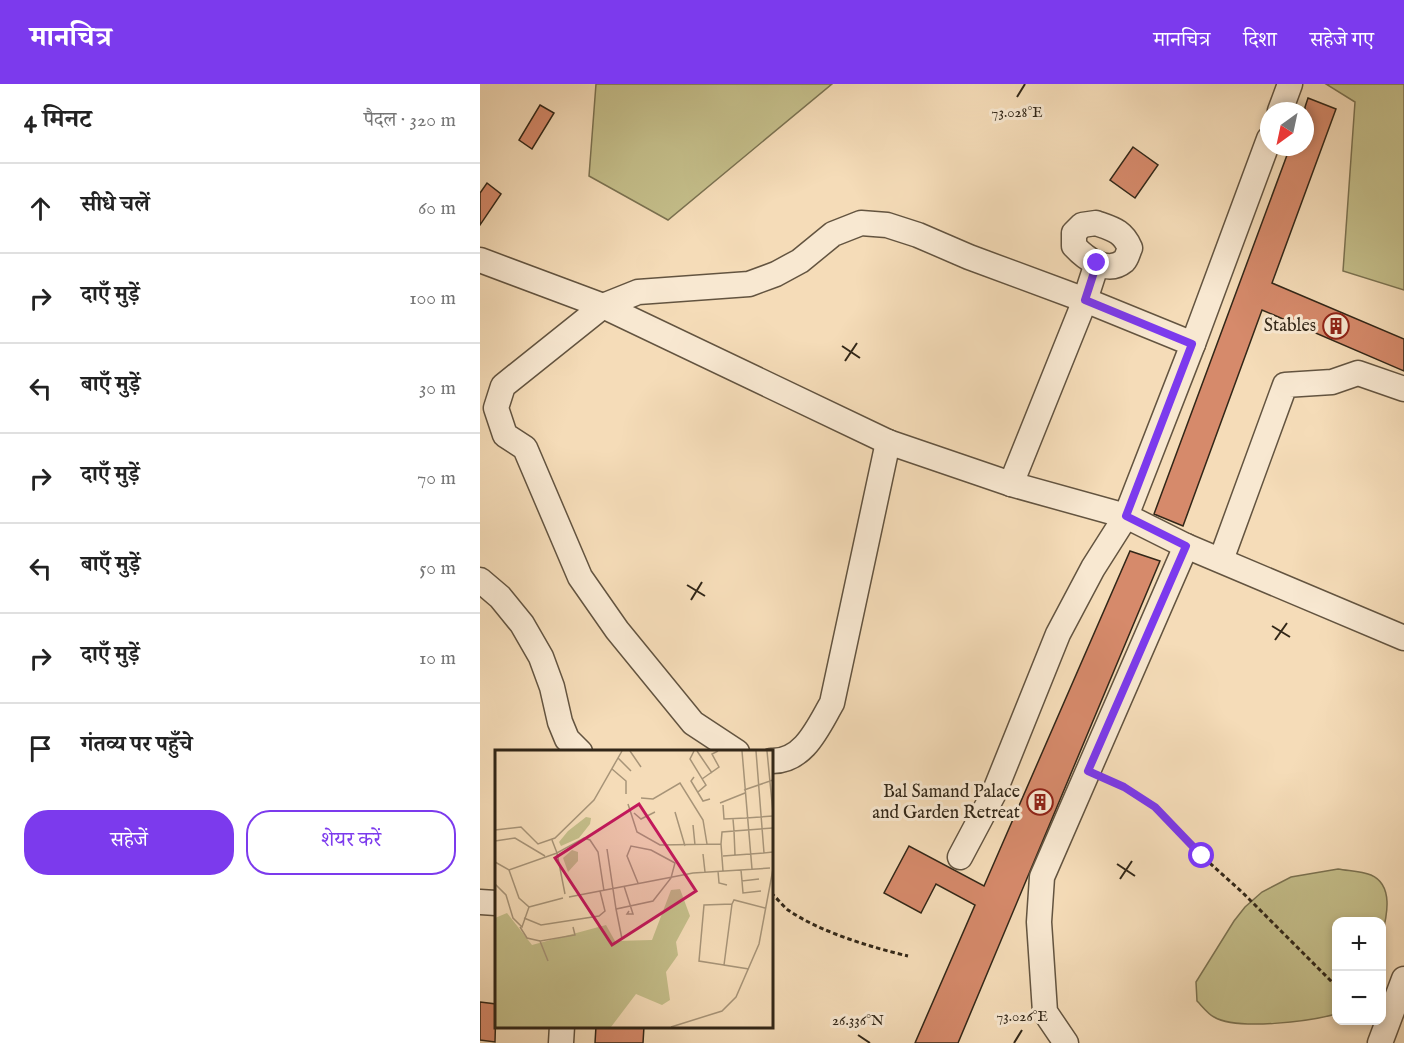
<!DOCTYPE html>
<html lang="hi">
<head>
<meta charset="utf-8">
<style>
  body { margin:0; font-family:"IM FELL English","Noto Serif Devanagari",serif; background:#f6f6f6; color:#222 }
  .controls { position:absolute; right:18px; bottom:18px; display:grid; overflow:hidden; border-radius:12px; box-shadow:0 3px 9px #0003 }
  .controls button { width:54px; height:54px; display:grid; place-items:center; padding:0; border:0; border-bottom:2px solid #e0e0e0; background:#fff; color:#222; font:30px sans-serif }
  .compass { position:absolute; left:780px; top:18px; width:54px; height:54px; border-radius:50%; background:#fff; box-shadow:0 3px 9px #0003; rotate:213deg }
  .stop { position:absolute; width:18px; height:18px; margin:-14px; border:4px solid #7c3aed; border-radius:50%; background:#fff }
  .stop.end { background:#7c3aed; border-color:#fff; box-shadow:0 2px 6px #0008 }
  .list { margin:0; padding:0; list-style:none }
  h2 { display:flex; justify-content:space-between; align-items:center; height:78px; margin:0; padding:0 24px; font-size:26px }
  h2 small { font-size:20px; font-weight:400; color:#767676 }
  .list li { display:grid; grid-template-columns:39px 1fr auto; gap:18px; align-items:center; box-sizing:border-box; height:90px; padding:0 24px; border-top:2px solid #e0e0e0 }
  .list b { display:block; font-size:22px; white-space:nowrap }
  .list em { font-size:20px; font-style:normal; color:#767676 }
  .actions { display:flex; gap:12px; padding:18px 24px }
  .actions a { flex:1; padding:14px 0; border:2px solid #7c3aed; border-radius:24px; text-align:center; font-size:21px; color:#7c3aed }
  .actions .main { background:#7c3aed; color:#fff }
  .icon { flex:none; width:33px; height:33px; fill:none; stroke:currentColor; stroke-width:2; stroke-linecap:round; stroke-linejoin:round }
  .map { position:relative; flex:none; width:924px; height:959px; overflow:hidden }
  header { display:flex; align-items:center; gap:36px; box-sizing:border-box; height:84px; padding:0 30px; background:#7c3aed; color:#fff }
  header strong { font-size:28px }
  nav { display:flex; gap:33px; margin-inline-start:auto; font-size:21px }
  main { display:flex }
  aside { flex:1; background:#fff }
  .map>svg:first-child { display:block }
</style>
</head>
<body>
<header>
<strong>मानचित्र</strong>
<nav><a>मानचित्र</a><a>दिशा</a><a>सहेजे गए</a></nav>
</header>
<main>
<aside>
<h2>4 मिनट<small>पैदल · 320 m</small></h2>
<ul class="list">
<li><svg class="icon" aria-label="ahead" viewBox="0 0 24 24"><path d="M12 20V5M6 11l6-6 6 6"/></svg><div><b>सीधे चलें</b></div><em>60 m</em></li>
<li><svg class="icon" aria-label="right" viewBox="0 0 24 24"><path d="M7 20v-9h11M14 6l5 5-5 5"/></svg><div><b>दाएँ मुड़ें</b></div><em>100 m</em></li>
<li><svg class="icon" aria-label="left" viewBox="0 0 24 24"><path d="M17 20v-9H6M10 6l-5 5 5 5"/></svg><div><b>बाएँ मुड़ें</b></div><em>30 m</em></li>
<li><svg class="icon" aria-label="right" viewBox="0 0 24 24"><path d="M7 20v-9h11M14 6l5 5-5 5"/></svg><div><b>दाएँ मुड़ें</b></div><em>70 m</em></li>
<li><svg class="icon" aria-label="left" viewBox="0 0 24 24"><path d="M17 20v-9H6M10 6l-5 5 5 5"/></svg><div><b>बाएँ मुड़ें</b></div><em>50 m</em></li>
<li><svg class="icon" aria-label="right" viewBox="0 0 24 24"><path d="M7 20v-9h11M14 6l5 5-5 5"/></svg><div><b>दाएँ मुड़ें</b></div><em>10 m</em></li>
<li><svg class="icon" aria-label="arrive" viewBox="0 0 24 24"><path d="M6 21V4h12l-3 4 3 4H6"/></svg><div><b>गंतव्य पर पहुँचे</b></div></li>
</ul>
<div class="actions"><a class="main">सहेजें</a><a>शेयर करें</a></div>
</aside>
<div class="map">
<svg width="924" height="959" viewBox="0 0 924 959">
  <rect width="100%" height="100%" fill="#f5dcb8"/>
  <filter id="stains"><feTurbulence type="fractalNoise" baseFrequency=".00333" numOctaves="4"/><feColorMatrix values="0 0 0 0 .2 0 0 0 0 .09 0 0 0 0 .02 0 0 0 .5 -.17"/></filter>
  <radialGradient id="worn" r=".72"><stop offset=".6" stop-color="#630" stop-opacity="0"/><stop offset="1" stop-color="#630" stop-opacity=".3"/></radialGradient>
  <g fill="#c4be8a" stroke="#7b7251" stroke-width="1.5">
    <path d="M116 0H352L188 136 109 92Z"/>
    <path d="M846 0H924V206L863 187 875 18Z"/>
    <path d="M858 785C869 787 881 787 891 791 914 801 907 832 902 851V838H856V930C831 937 758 947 734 933 728 930 722 922 717 917L716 898 754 837 765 823 782 808 811 793Z"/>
  </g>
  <g fill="#d68a6b" stroke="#322718" stroke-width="1.5">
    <path d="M828 14 856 25 792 199 924 255V287L782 226 703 442 674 430 810 63H825V23Z"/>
    <path d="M60 21 74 29 52 65 39 56Z"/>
    <path d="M653 63 678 81 655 114 630 96Z"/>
    <path d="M7 99 21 110 0 141V109Z"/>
    <path d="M650 467 680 477 478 959H435L495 821 456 800 441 829 404 809 429 762 504 802Z"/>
    <path d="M0 918 16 920 15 958 0 956Z"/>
    <path d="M116 942H164L163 959H115Z"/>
  </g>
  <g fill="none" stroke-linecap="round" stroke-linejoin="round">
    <g stroke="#635440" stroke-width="27">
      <g id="minor">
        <path d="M800 27 810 0"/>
        <path d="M616 139C633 145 643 147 650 164 648 168 647 174 644 177 627 191 605 174 594 162V149L602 141Z"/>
        <path d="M0 176 123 222 408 358 531 400 646 432 706 462 924 554"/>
        <path d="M713 260 789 55"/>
        <path d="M531 400 605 216 617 179"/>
        <path d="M741 476 805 301 852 298 878 289 924 305"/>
        <path d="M0 496 20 513 42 540 61 573 72 603 80 638 87 655 100 668"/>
        <path d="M257 668 213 639 137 546 100 493 45 364 25 351 16 324 23 302 123 222 158 208 269 200 296 190 320 177 353 150 381 139 407 141 438 151 489 173 605 216 713 260 646 432 613 484 578 550 514 709 480 773"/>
        <path d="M291 677C324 678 338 643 352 619L408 358"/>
        <path d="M0 818 16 819"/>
        <path d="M81 959 82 942"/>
        <path d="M586 959 565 928 559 838 562 793 706 462"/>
        <path d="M900 959 924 895"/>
      </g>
    </g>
    <g stroke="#322718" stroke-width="3" stroke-dasharray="4.5 3" stroke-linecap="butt">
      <path d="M626 695 644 703 675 723 722 772 763 809 856 902"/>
      <path d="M291 809C297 814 302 821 308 826 340 848 390 863 428 872"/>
    </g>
    <use href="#minor" stroke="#f8e8d1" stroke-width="24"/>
  </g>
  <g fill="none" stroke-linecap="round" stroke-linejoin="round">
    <path stroke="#7c3aed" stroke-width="8" d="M617 179 605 216 712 260 646 432 706 462 608 687 644 703 675 723 722 772"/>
  </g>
  <path fill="none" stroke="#322718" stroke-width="2" d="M537 13 545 0M362 262 380 274M365 277 377 259M207 501 225 512M211 516 222 498M792 542 810 553M795 556 807 539M637 780 655 792M640 795 652 777M378 951 390 959M534 959 542 946"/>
  <defs>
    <g id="building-ring" transform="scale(1.35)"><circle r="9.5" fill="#f8e8d1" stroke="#8f2418" stroke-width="1.5"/><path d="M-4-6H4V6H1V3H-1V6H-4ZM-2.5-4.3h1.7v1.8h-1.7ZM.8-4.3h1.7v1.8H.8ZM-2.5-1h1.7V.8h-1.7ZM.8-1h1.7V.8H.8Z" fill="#8f2418"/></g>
  </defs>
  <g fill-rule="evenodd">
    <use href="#building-ring" x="856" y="242"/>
    <use href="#building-ring" x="560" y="718"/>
  </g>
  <g text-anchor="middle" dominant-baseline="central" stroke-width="6" stroke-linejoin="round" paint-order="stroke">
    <g font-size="18" fill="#322718" stroke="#f8e8d1" text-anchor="end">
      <text x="836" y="242">Stables</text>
      <text x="540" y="708">Bal Samand Palace<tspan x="540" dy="21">and Garden Retreat</tspan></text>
    </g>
  </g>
  <g transform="translate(15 666)">
    <rect width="278" height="278" fill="#f5dcb8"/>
    <path d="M91 67 96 68 95 74 84 88 66 96 64 92 73 81ZM77 100 83 102V111L73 122 68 108ZM185 139 195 166 181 192 183 205 171 222 175 250 167 255 141 244 116 277H0V168L12 163 37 195 111 175 120 191 157 190 176 140Z" fill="#c4be8a"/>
    <path fill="none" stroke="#a79478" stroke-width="1.5" d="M135 1 146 17M199 1 195 9 211 35 203 42M202 1 217 23M247 1 257 119M261 1 269 103 278 102M272 1 278 63M123 8 136 21M117 19 131 31V44M199 27 196 31 208 51 215 49M207 29 224 17 217 4 223 1M249 40 278 30M146 48 158 49 185 33 208 70 212 94M225 53 250 43M133 54 142 82 165 95 226 94 228 121M228 55 229 69 251 68M180 62 190 96M139 63 146 69 160 62M251 68 278 66M198 75 200 95M0 80 26 77 43 94 60 88 99 50 127 1M57 90 62 103 89 88 95 90 103 102 109 141M0 91 20 88 50 106M226 94 227 82 239 81 238 69M112 99 121 159 158 151 176 128 180 113 156 100 136 96 132 106 143 133M208 104 210 122M240 105 239 81 278 78M228 106 269 103M0 112 14 120 62 103 70 144M246 120 247 131 264 129M223 121 224 133 232 135M247 131 248 143 266 141M0 134 11 145 18 168 27 177 34 157 24 148 14 120M129 136 138 164H132L134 161M74 147 198 123 275 118M237 154 229 215 254 219M34 157 68 148M121 159 127 189M29 168 46 175 104 166 110 161 105 141M25 177 32 188 45 191M53 211 45 191 80 185 78 177M229 215 204 211 209 155 237 154 239 150 270 158M176 277 227 261 241 247 264 194 278 119"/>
    <path fill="#c2185b" fill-opacity="0.15" stroke="#c2185b" stroke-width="3" d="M144 54 201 141 117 195 60 108Z"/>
    <rect width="278" height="278" fill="none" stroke="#322718" stroke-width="3"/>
  </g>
  <g font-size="15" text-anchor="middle" fill="#322718" stroke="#f8e8d1" stroke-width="6" stroke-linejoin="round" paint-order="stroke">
    <text x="537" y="33">73.028°E</text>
    <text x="542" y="937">73.026°E</text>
    <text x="378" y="941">26.336°N</text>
  </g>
  <rect width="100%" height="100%" filter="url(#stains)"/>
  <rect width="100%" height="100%" fill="url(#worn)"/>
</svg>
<div class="controls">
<button>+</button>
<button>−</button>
</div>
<svg class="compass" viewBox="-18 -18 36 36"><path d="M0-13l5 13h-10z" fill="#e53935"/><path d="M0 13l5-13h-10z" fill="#767676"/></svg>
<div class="stop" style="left:722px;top:772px"></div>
<div class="stop end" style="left:617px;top:179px"></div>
</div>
</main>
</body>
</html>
